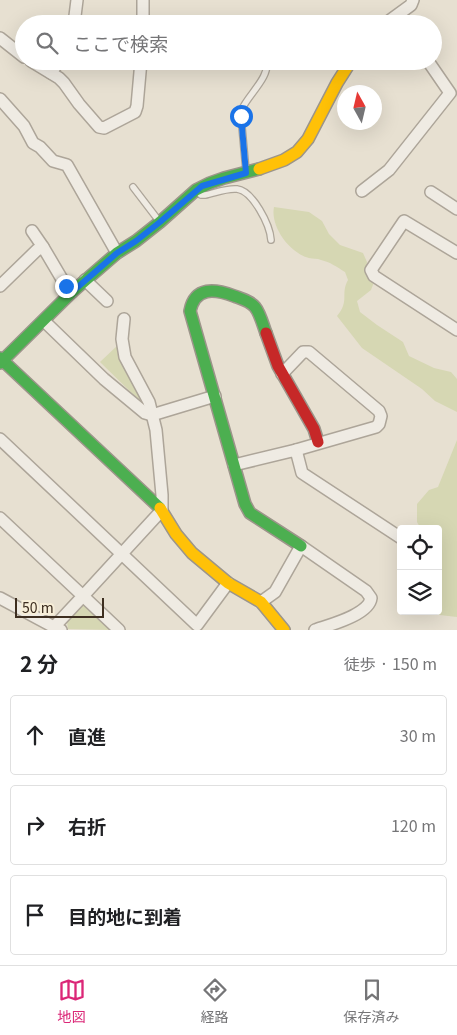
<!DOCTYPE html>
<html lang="ja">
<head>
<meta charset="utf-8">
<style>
  body { margin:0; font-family:Georgia,"Noto Sans JP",serif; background:#f2f2f2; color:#202124 }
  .controls { position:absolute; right:15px; bottom:15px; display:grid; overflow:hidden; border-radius:5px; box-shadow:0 5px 20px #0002 }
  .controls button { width:45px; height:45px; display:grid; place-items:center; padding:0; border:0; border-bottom:1px solid #e0e0e0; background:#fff; color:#202124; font:25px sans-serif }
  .compass { position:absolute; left:337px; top:85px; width:45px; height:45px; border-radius:50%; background:#fff; box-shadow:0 5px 20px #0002; rotate:352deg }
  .scale { position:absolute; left:15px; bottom:12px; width:89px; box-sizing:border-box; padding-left:5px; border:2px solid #3d2e20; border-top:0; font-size:14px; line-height:18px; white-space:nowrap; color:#3d2e20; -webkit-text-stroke:4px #f7eed8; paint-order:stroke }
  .stop { position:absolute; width:15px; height:15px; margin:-11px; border:4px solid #1a73e8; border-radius:50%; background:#fff }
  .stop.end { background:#1a73e8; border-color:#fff; box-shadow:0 1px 5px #0008 }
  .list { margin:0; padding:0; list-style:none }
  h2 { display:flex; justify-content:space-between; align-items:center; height:65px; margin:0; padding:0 20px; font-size:21px }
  h2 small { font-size:16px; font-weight:400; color:#757577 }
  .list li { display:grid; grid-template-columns:32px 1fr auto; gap:15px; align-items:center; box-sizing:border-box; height:80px; margin:0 10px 10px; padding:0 10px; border:1px solid #e0e0e0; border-radius:5px }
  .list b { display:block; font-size:19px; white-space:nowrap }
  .list em { font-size:16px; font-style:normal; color:#757577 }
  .icon { flex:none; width:28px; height:28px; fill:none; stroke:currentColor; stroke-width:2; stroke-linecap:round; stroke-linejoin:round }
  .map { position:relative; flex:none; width:457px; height:630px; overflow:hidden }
  .search { position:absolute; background:#fff; box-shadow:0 5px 20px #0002; left:15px; right:15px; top:15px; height:55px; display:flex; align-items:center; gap:12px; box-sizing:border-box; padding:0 18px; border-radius:28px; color:#757577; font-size:19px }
  .sheet { height:335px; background:#fff }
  nav { display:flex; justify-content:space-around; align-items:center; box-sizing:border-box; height:70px; border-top:1px solid #e0e0e0; background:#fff; font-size:14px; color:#757577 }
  nav a { display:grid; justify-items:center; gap:2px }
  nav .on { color:#db2777 }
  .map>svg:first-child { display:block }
</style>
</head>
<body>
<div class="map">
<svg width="457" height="630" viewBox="0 0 457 630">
  <rect width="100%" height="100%" fill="#e7e0d1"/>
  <g fill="#d6d7b3">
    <path d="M274 207 309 212 322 221 329 234 340 245 363 253 367 262 366 271 374 282 371 290 357 301 360 312 377 325 403 342 409 356 434 368 451 372 457 379V412L435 401 422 389 362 348 337 316C350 301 340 294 348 280L345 272C337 267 330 262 321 260 317 258 313 259 309 258 289 253 270 226 274 207Z"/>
    <path d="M118 345 145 401 142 403 100 362Z"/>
    <path d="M457 440V617L431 614 429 611H438V529H421L417 522V504L429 490 438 487Z"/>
    <path d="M86 605 111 630 68 629 67 622 78 607Z"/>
  </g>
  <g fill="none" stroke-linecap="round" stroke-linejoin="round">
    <g stroke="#ada599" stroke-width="8">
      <g id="lane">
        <path d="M246 171 241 116 242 109C248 95 271 76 266 61"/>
        <path d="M133 187 159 221"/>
        <path d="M197 192 201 195H205C215 193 226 188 237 189 253 191 270 225 271 240"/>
      </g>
    </g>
    <g stroke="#ada599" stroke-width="14">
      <g id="street">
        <path d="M74 24 77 0"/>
        <path d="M143 24V0"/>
        <path d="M385 24 411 5 413 0"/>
        <path d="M0 38 24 57"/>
        <path d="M31 61 59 78 64 83 79 104 99 127 104 128 135 112 137 106 141 61"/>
        <path d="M51 73 59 61"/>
        <path d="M0 99 24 126 33 143 40 147 53 161 67 165 117 253"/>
        <path d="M362 191 389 170 450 93 428 61"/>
        <path d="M431 192 457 209"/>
        <path d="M32 231 43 247"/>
        <path d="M457 253 404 221 371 270 374 276 457 330"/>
        <path d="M85 280 107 301"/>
        <path d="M0 286 37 250 43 247 66 286 72 292"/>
        <path d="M44 321 104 379 145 413 152 415 215 396"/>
        <path d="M282 374 303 352H309L379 411 381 416 379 424 376 427 296 450"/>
        <path d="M0 439 197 625 228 583"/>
        <path d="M234 465 296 450 302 473 401 538"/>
        <path d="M0 518 83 596 54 627 61 630"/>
        <path d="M0 598 54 627"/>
        <path d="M261 602 275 592 301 546 366 591 371 598C369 615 329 625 315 630"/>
        <path d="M119 630 83 596 162 510V495L156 430 149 402 125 357 122 339 124 319"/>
      </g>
    </g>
    <g stroke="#9c958a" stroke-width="14">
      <g id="fast">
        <path d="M266 333C263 325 260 313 255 307 250 301 242 299 234 296 215 289 195 286 190 311L245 504 250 513 301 546"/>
        <path d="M0 358 160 508"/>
        <path d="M0 363 72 292 117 253 136 241 160 222 196 190 210 183 224 178 259 169"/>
      </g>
    </g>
    <g stroke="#9c958a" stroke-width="14">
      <g id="slow">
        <path d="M259 169 284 160 297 152 308 139 337 83 351 61"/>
        <path d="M160 508 176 534 192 553 228 583 261 602 284 630"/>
      </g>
    </g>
    <g stroke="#9c958a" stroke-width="14">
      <path id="jam" d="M266 333 278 366 314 429 318 442"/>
    </g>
    <use href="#lane" stroke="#efebe3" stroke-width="5.5"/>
    <use href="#street" stroke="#efebe3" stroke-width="11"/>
    <use href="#fast" stroke="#4caf50" stroke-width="11"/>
    <use href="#slow" stroke="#ffc107" stroke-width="11"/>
    <use href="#jam" stroke="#c62828" stroke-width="11"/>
  </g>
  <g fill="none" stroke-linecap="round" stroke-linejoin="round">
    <path stroke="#1a73e8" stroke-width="6" d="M66 286 72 292 117 253 136 241 160 222 202 186 246 173 241 116"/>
  </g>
</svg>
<div class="controls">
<button><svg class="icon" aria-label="locate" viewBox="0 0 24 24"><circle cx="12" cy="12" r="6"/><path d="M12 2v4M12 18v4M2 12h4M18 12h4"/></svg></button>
<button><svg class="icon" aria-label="layers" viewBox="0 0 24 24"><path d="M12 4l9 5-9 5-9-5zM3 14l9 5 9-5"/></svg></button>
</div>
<svg class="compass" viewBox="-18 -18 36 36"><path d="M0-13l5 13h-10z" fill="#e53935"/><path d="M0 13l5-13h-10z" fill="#757577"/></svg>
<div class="scale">50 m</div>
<div class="stop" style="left:241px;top:116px"></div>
<div class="stop end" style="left:66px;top:286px"></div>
<div class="search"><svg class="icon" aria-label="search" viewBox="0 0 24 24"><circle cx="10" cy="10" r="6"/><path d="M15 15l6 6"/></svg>ここで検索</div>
</div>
<section class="sheet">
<h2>2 分<small>徒歩 · 150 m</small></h2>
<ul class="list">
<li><svg class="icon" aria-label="ahead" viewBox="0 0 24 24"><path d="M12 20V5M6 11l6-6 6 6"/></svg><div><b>直進</b></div><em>30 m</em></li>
<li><svg class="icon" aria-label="right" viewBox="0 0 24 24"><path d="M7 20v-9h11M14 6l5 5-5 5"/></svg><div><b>右折</b></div><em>120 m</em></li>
<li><svg class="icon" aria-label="arrive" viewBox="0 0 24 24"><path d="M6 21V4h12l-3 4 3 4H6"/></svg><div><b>目的地に到着</b></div></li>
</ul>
</section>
<nav>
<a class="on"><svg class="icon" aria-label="map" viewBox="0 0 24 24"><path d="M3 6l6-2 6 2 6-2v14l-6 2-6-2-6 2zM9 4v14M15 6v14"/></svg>地図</a>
<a><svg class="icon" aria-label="directions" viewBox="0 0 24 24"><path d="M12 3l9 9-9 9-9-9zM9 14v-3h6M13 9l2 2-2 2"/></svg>経路</a>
<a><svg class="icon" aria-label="saved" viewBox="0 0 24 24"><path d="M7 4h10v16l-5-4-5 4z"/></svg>保存済み</a>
</nav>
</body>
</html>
